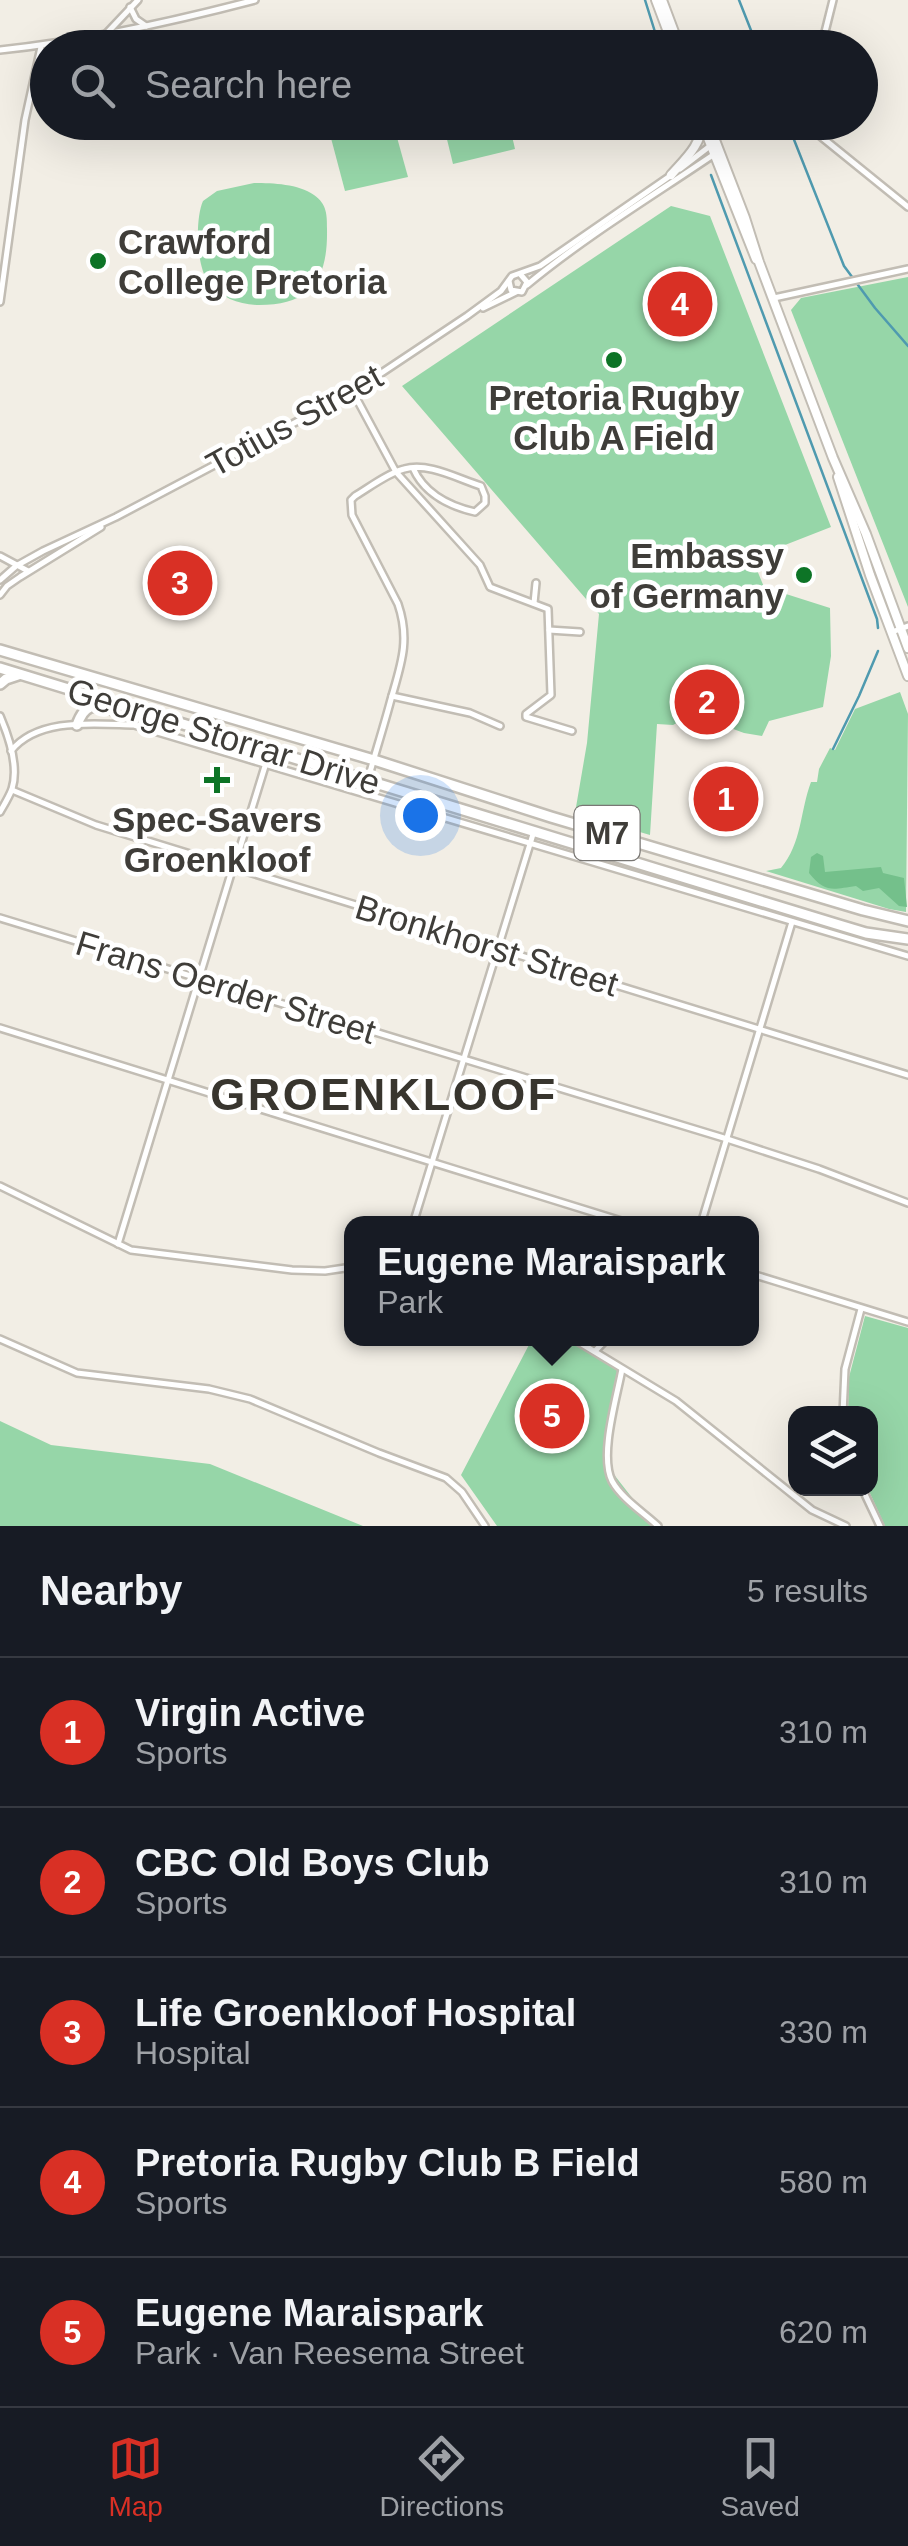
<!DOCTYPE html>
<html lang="en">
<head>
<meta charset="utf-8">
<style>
  body { margin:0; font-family:Arial,sans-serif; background:#242831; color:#f1f3f6 }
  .controls { position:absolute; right:30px; bottom:30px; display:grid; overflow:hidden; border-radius:20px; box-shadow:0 10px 40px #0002 }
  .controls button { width:90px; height:90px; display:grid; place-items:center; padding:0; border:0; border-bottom:2px solid #363941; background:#171b24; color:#f1f3f6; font:50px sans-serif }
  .you { position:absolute; left:420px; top:815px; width:35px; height:35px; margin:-25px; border:8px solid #fff; border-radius:50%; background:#1a73e8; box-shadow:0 0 0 15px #1a73e833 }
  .badge { display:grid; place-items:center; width:65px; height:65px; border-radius:50%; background:#d93025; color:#fff; font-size:32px; font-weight:700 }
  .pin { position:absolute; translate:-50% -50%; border:5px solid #fff; box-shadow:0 2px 10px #0006 }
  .popup { position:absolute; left:344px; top:1216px; width:415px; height:130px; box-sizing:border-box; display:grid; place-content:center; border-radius:20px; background:#171b24; filter:drop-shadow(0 2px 8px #0005); font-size:32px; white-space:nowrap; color:#9ea1a6 }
  .popup b { font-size:38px; color:#f1f3f6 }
  .popup::after { content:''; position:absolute; left:50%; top:100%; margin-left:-20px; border:20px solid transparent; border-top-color:#171b24 }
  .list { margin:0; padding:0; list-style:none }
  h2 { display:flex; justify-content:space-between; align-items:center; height:130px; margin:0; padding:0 40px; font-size:42px }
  h2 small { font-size:32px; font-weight:400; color:#9ea1a6 }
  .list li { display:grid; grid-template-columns:65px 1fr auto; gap:30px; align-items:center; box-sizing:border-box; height:150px; padding:0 40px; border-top:2px solid #363941 }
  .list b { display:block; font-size:38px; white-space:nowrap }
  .list p { margin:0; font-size:32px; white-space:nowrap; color:#9ea1a6 }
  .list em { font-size:32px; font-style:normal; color:#9ea1a6 }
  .icon { flex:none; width:55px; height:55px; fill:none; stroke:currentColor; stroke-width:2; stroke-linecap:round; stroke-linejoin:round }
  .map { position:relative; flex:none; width:908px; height:1526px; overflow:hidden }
  .search { position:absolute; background:#171b24; box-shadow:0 10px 40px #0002; left:30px; right:30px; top:30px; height:110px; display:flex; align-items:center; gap:25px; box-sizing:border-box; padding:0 35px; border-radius:55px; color:#9ea1a6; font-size:38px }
  .sheet { height:880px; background:#171b24 }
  nav { display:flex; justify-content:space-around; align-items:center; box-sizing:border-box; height:140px; border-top:2px solid #363941; background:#171b24; font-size:28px; color:#9ea1a6 }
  nav a { display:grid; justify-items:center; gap:5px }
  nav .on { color:#d93025 }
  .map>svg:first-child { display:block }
</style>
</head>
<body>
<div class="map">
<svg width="908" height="1526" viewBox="0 0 908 1526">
  <rect width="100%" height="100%" fill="#f2eee5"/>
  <g fill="#96d6a8">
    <path d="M487 34 490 47H431Z"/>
    <path d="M327 123H393L408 177 345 191Z"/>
    <path d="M443 123H509L515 149 453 164Z"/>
    <path d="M254 183C274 183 298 184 314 195 327 204 327 215 327 229 328 280 311 306 256 305 237 304 221 297 209 283 196 267 195 219 203 201L217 191Z"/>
    <path d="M671 206 710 216 831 527 752 558 764 587 830 608 831 656 823 707 769 721 762 736 744 733 693 714 673 725 657 724 650 835 575 813 587 743 599 614 402 386Z"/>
    <path d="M908 277V607L791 310 801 298Z"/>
    <path d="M900 692 908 714 906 912 889 909 766 871 781 868C802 843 800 811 811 782H817L819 769 830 748 835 750 855 709Z"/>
    <path d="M865 1316 908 1328V1526H885L868 1489 870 1488V1414L848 1413 849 1377Z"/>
    <path d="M532 1339H572L621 1368 605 1463 654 1526H497L461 1475Z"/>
    <path d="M0 1421 51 1445 210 1464 363 1526H0Z"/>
  </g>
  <path fill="#74c08b" d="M817 853 823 856 825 872 881 867 883 873 904 878 907 907 899 906 879 888 863 891 856 886C833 889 826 894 809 873L811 857Z"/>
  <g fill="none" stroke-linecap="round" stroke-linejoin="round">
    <g stroke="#4f9aaf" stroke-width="2.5">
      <path d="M645 0 660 48"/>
      <path d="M739 0 758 48"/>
      <path d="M689 122 695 137"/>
      <path d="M787 122 844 266 875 308 908 346"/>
      <path d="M711 175 877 619 878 628"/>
      <path d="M833 749 859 696 878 651"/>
    </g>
    <g stroke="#c2bdb4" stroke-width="10">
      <g id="minor">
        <path d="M130 7 136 19 146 26"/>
        <path d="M106 34 138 0"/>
        <path d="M821 48 833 0"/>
        <path d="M0 50C86 41 171 22 255 0"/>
        <path d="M803 122 908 207"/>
        <path d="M680 169 710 146"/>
        <path d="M509 281 511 290 522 292 527 282 521 275"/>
        <path d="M527 285C585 237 651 197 713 155"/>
        <path d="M774 298 908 269"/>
        <path d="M0 302 25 120 41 47"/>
        <path d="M483 308 516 292"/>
        <path d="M353 392 396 472 480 565 490 587 548 609 551 695 526 714V717L572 731"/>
        <path d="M0 556 28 571"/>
        <path d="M0 580 16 566 43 551 116 517 353 392 467 316 501 291 512 276 540 266 670 176"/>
        <path d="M0 595 7 586 20 577 101 527"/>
        <path d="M534 603 536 583"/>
        <path d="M549 630 580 632"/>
        <path d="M892 632 908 626"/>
        <path d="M392 696 470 713 500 726"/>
        <path d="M0 716C9 737 19 767 12 789 9 797 4 805 0 812"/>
        <path d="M11 751C38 717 95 724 134 725L908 956"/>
        <path d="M368 779C375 754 383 729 390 703 400 667 411 642 398 604L352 515 351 500 355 496C370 487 388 473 404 469 429 462 458 479 481 486L485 496V503L475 512C449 506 424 493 413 468"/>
        <path d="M12 790 96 825 908 1075"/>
        <path d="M238 854 266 763"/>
        <path d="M0 918 727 1139 819 1169 908 1203"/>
        <path d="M0 1028 631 1224"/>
        <path d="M0 1186 131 1250 292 1270 325 1271 352 1267"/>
        <path d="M413 1224 534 831"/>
        <path d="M701 1224 792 922"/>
        <path d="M118 1244 233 867"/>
        <path d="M752 1274 908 1322"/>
        <path d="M572 1338 676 1401 812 1510 846 1526"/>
        <path d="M0 1339 77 1373 209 1389 250 1399 379 1453 446 1478 462 1492 485 1526"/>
        <path d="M595 1351 608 1338"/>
        <path d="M622 1369C617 1397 599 1455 612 1481 622 1499 643 1512 658 1526"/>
        <path d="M843 1414 845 1369 861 1309"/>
        <path d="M862 1488 880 1526"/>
      </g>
    </g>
    <g stroke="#c2bdb4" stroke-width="12">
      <g id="secondary">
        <path d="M656 0 674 48"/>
        <path d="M662 0 680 48"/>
        <path d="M708 122 745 218 759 262 833 458 866 534 908 648"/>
        <path d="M706 133 756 259"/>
        <path d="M671 175C685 159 702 145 702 122"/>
        <path d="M838 477 870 575 908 676"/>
      </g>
    </g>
    <g stroke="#c2bdb4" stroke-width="14">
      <g id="primary">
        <path d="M0 650 374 760 551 817 863 910 908 921"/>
        <path d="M0 668 836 924 866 933 908 939"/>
        <path d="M0 684 6 679 18 675"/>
        <path d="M77 725C85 703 93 704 114 710"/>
      </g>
    </g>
    <use href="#minor" stroke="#fff" stroke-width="5"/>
    <use href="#secondary" stroke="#fff" stroke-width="8"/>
    <use href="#primary" stroke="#fff" stroke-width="9"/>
  </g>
  <g fill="#0d7426" stroke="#fff" stroke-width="4">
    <circle cx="98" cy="261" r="10"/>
    <circle cx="614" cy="360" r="10"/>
    <circle cx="804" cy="575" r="10"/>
    <path d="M212 765h10v10h10v10h-10v10h-10v-10h-10v-10h10z"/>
  </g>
  <g text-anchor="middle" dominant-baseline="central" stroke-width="9" stroke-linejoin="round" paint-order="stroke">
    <rect fill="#fff" stroke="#797774" stroke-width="2.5" x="574.5" y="806" width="65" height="54" rx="8"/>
    <g font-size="32" font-weight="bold" fill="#3f3d39">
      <text x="607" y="833">M7</text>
    </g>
    <g font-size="35" font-weight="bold" fill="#3f3d39" stroke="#fff">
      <text x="118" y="241" text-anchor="start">Crawford<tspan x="118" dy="40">College Pretoria</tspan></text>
      <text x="614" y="397">Pretoria Rugby<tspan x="614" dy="40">Club A Field</tspan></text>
      <text x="784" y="555" text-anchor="end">Embassy<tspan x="784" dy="40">of Germany</tspan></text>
      <text x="217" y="819">Spec-Savers<tspan x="217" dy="40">Groenkloof</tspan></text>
    </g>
    <g font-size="35" fill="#3f3d39" stroke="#fff">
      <text transform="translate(294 420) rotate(-29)">Totius Street</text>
      <text transform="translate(224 736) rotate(17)">George Storrar Drive</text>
      <text transform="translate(487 945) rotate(17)">Bronkhorst Street</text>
      <text transform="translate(226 987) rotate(17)">Frans Oerder Street</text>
    </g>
    <g font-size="45" font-weight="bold" letter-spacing="2.5" fill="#38352e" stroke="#fff">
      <text x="384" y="1094">GROENKLOOF</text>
    </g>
  </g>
</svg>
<div class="controls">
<button><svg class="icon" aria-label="layers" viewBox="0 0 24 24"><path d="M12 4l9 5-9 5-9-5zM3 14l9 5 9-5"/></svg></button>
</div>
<div class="you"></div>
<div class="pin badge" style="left:726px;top:799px">1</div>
<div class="pin badge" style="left:707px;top:702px">2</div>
<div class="pin badge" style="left:180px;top:583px">3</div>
<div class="pin badge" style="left:680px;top:304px">4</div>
<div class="pin badge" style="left:552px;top:1416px">5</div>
<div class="popup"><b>Eugene Maraispark</b>Park</div>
<div class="search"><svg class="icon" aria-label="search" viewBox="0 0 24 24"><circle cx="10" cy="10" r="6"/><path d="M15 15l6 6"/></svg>Search here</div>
</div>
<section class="sheet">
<h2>Nearby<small>5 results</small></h2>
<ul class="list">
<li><span class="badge">1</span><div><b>Virgin Active</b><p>Sports</p></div><em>310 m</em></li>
<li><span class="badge">2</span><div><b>CBC Old Boys Club</b><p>Sports</p></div><em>310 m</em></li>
<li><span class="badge">3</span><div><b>Life Groenkloof Hospital</b><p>Hospital</p></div><em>330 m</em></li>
<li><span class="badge">4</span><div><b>Pretoria Rugby Club B Field</b><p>Sports</p></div><em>580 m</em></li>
<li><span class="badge">5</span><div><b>Eugene Maraispark</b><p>Park · Van Reesema Street</p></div><em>620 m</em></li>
</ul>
</section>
<nav>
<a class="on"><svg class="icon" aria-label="map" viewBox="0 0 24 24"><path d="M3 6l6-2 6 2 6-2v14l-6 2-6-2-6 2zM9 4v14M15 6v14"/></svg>Map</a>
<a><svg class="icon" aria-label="directions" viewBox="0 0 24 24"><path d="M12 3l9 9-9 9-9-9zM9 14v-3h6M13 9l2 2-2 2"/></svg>Directions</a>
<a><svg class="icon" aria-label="saved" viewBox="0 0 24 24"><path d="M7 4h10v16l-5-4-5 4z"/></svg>Saved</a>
</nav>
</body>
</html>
